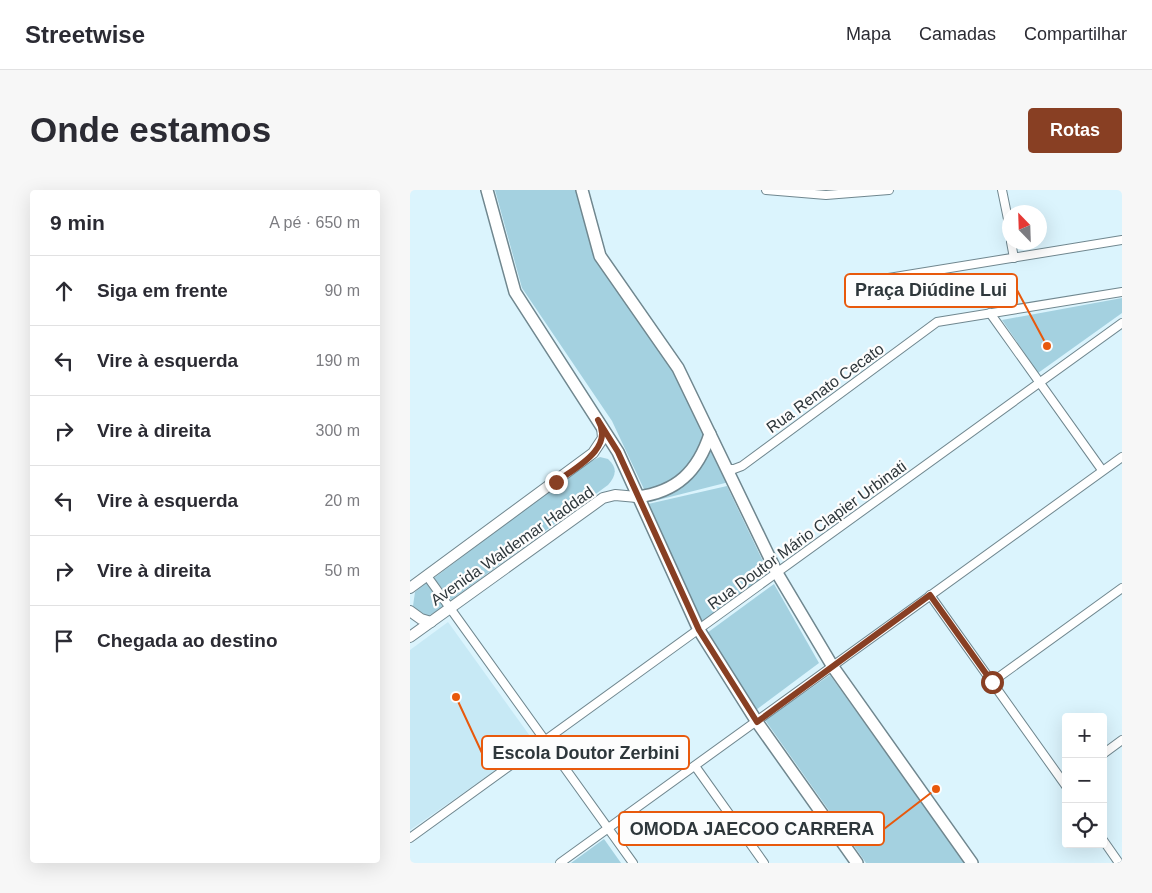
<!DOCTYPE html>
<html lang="pt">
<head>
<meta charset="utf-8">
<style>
  body { margin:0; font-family:Arial,sans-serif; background:#f7f7f7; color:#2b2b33 }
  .controls { position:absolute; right:15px; bottom:15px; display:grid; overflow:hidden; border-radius:5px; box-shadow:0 5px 20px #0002 }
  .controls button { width:45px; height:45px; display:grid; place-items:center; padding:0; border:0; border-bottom:1px solid #e1e1e2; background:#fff; color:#2b2b33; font:25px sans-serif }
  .compass { position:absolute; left:592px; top:15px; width:45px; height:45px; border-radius:50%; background:#fff; box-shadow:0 5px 20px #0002; rotate:337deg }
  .stop { position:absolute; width:15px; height:15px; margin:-11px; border:4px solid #883f23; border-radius:50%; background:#fff }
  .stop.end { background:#883f23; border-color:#fff; box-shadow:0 1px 5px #0008 }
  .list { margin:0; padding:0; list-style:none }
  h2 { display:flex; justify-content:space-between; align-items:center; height:65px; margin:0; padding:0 20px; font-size:21px }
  h2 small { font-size:16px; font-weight:400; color:#7c7c81 }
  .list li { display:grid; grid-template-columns:32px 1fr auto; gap:15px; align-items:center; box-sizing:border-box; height:70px; padding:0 20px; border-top:1px solid #e1e1e2 }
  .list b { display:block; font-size:19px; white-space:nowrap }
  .list em { font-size:16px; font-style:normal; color:#7c7c81 }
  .icon { flex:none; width:28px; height:28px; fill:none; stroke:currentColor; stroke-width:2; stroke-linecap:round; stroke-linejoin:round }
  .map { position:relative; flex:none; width:712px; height:673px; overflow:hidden; border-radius:5px }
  header { display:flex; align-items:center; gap:30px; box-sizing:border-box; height:70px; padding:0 25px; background:#fff; border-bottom:1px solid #e1e1e2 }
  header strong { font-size:24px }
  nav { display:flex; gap:28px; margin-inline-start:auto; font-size:18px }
  .intro { display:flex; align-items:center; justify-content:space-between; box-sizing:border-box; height:120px; padding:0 30px }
  h1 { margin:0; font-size:35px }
  .button { padding:12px 22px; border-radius:5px; background:#883f23; color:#fff; font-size:18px; font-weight:700 }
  main { display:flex; gap:30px; padding:0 30px }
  aside { flex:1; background:#fff; border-radius:5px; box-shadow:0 5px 20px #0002 }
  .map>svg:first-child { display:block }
</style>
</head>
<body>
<header>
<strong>Streetwise</strong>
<nav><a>Mapa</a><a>Camadas</a><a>Compartilhar</a></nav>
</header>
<div class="intro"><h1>Onde estamos</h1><a class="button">Rotas</a></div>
<main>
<aside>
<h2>9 min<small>A pé · 650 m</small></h2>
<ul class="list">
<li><svg class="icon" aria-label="ahead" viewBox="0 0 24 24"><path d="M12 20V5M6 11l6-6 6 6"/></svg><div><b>Siga em frente</b></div><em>90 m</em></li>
<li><svg class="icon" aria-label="left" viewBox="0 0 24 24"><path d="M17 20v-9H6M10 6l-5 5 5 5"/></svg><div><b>Vire à esquerda</b></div><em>190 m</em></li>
<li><svg class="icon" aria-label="right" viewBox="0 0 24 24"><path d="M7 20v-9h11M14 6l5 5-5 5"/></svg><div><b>Vire à direita</b></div><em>300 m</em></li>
<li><svg class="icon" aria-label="left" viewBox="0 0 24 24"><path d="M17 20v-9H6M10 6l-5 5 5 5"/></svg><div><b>Vire à esquerda</b></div><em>20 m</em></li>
<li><svg class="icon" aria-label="right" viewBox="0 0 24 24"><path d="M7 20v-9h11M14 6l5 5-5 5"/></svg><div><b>Vire à direita</b></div><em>50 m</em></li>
<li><svg class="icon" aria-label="arrive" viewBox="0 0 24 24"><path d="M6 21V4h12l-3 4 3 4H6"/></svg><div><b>Chegada ao destino</b></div></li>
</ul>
</aside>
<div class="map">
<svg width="712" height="673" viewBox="0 0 712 673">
  <rect width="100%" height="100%" fill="#dbf4fd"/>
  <path fill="#c7e9f5" d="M38 432 125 553 0 640V460Z"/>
  <g fill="#a4d1e0">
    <path d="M85 0H167L185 63 267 183 319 292 240 312 202 231 112 98Z"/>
    <path d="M712 108V123L628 183 592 130Z"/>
    <path d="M190 267 198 269C208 278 206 286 198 295L41 410 24 388 175 274Z"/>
    <path d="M317 296 359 384 292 435 238 314Z"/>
    <path d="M16 393 34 417 18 426 6 420 3 416 5 402Z"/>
    <path d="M364 394 409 473 346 520 312 471 297 443Z"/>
    <path d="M420 485 555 673H456L355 530Z"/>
    <path d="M194 649 211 673H161Z"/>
  </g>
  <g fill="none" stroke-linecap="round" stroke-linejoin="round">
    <g stroke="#70878f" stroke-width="10">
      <g id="street">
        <path d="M356 0 416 5 479 0"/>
        <path d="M592 0 600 39"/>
        <path d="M601 52 604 68"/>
        <path d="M454 92 712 50"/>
        <path d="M580 123 692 280"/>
        <path d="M317 279H324L332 276 527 132 712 102"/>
        <path d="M17 386 223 673"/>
        <path d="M520 405 656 596"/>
        <path d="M582 492 712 398"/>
        <path d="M693 564 712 550"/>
        <path d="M285 576 354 673"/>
        <path d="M0 648 712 133"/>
        <path d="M693 650 709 673"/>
        <path d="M150 673 712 267"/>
      </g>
    </g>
    <g stroke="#70878f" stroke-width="12">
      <g id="secondary">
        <path d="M0 398 183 263 193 248 192 237"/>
        <path d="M0 421 11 429 21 432"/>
        <path d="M0 447 193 308 205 305 227 307"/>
      </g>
    </g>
    <g stroke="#70878f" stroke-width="14">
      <g id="primary">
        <path d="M77 0 105 102 208 262 289 440 347 532 447 673"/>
        <path d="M172 0 190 66 268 178 367 383 423 477 562 673"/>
        <path d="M227 307C267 302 288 281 300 244"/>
      </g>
    </g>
    <use href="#street" stroke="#fff" stroke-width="8"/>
    <use href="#secondary" stroke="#fff" stroke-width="10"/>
    <use href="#primary" stroke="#fff" stroke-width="11"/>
  </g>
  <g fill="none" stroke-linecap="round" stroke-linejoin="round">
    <path stroke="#883f23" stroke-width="6" d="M146 292C165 278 205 258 188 230L208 262 289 440 347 532 520 405 582 492"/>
  </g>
  <g text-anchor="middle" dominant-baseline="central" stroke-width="4.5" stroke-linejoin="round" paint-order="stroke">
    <g font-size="16" fill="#2e373b" stroke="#fdfdfd">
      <text transform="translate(415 198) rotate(-36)">Rua Renato Cecato</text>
      <text transform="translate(397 345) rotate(-36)">Rua Doutor Mário Clapier Urbinati</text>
      <text transform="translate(102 356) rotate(-35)">Avenida Waldemar Haddad</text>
    </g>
  </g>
  <path fill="none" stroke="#e8590c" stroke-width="2" d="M637 156L607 100M46 507L72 563M526 599L474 639"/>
  <g fill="#e8590c" stroke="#fdfdfd" stroke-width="2">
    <circle cx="637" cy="156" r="5"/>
    <circle cx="46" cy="507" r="5"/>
    <circle cx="526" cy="599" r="5"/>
  </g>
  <g fill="#fdfdfd" stroke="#e8590c" stroke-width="2">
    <rect x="435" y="84" width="172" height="33" rx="5"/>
    <rect x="72" y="546" width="207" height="33" rx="5"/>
    <rect x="209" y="622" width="265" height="33" rx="5"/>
  </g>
  <g font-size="18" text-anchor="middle" font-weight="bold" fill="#2e373b">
    <text x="521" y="106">Praça Diúdine Lui</text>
    <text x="176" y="569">Escola Doutor Zerbini</text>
    <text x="342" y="645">OMODA JAECOO CARRERA</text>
  </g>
</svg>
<div class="controls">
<button>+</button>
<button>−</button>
<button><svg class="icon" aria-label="locate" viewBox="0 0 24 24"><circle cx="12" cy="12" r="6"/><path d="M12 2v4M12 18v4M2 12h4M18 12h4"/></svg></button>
</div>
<svg class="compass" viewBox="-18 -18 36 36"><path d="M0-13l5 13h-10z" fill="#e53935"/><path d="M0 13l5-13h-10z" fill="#7c7c81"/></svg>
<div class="stop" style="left:582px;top:492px"></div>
<div class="stop end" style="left:146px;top:292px"></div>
</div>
</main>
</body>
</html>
